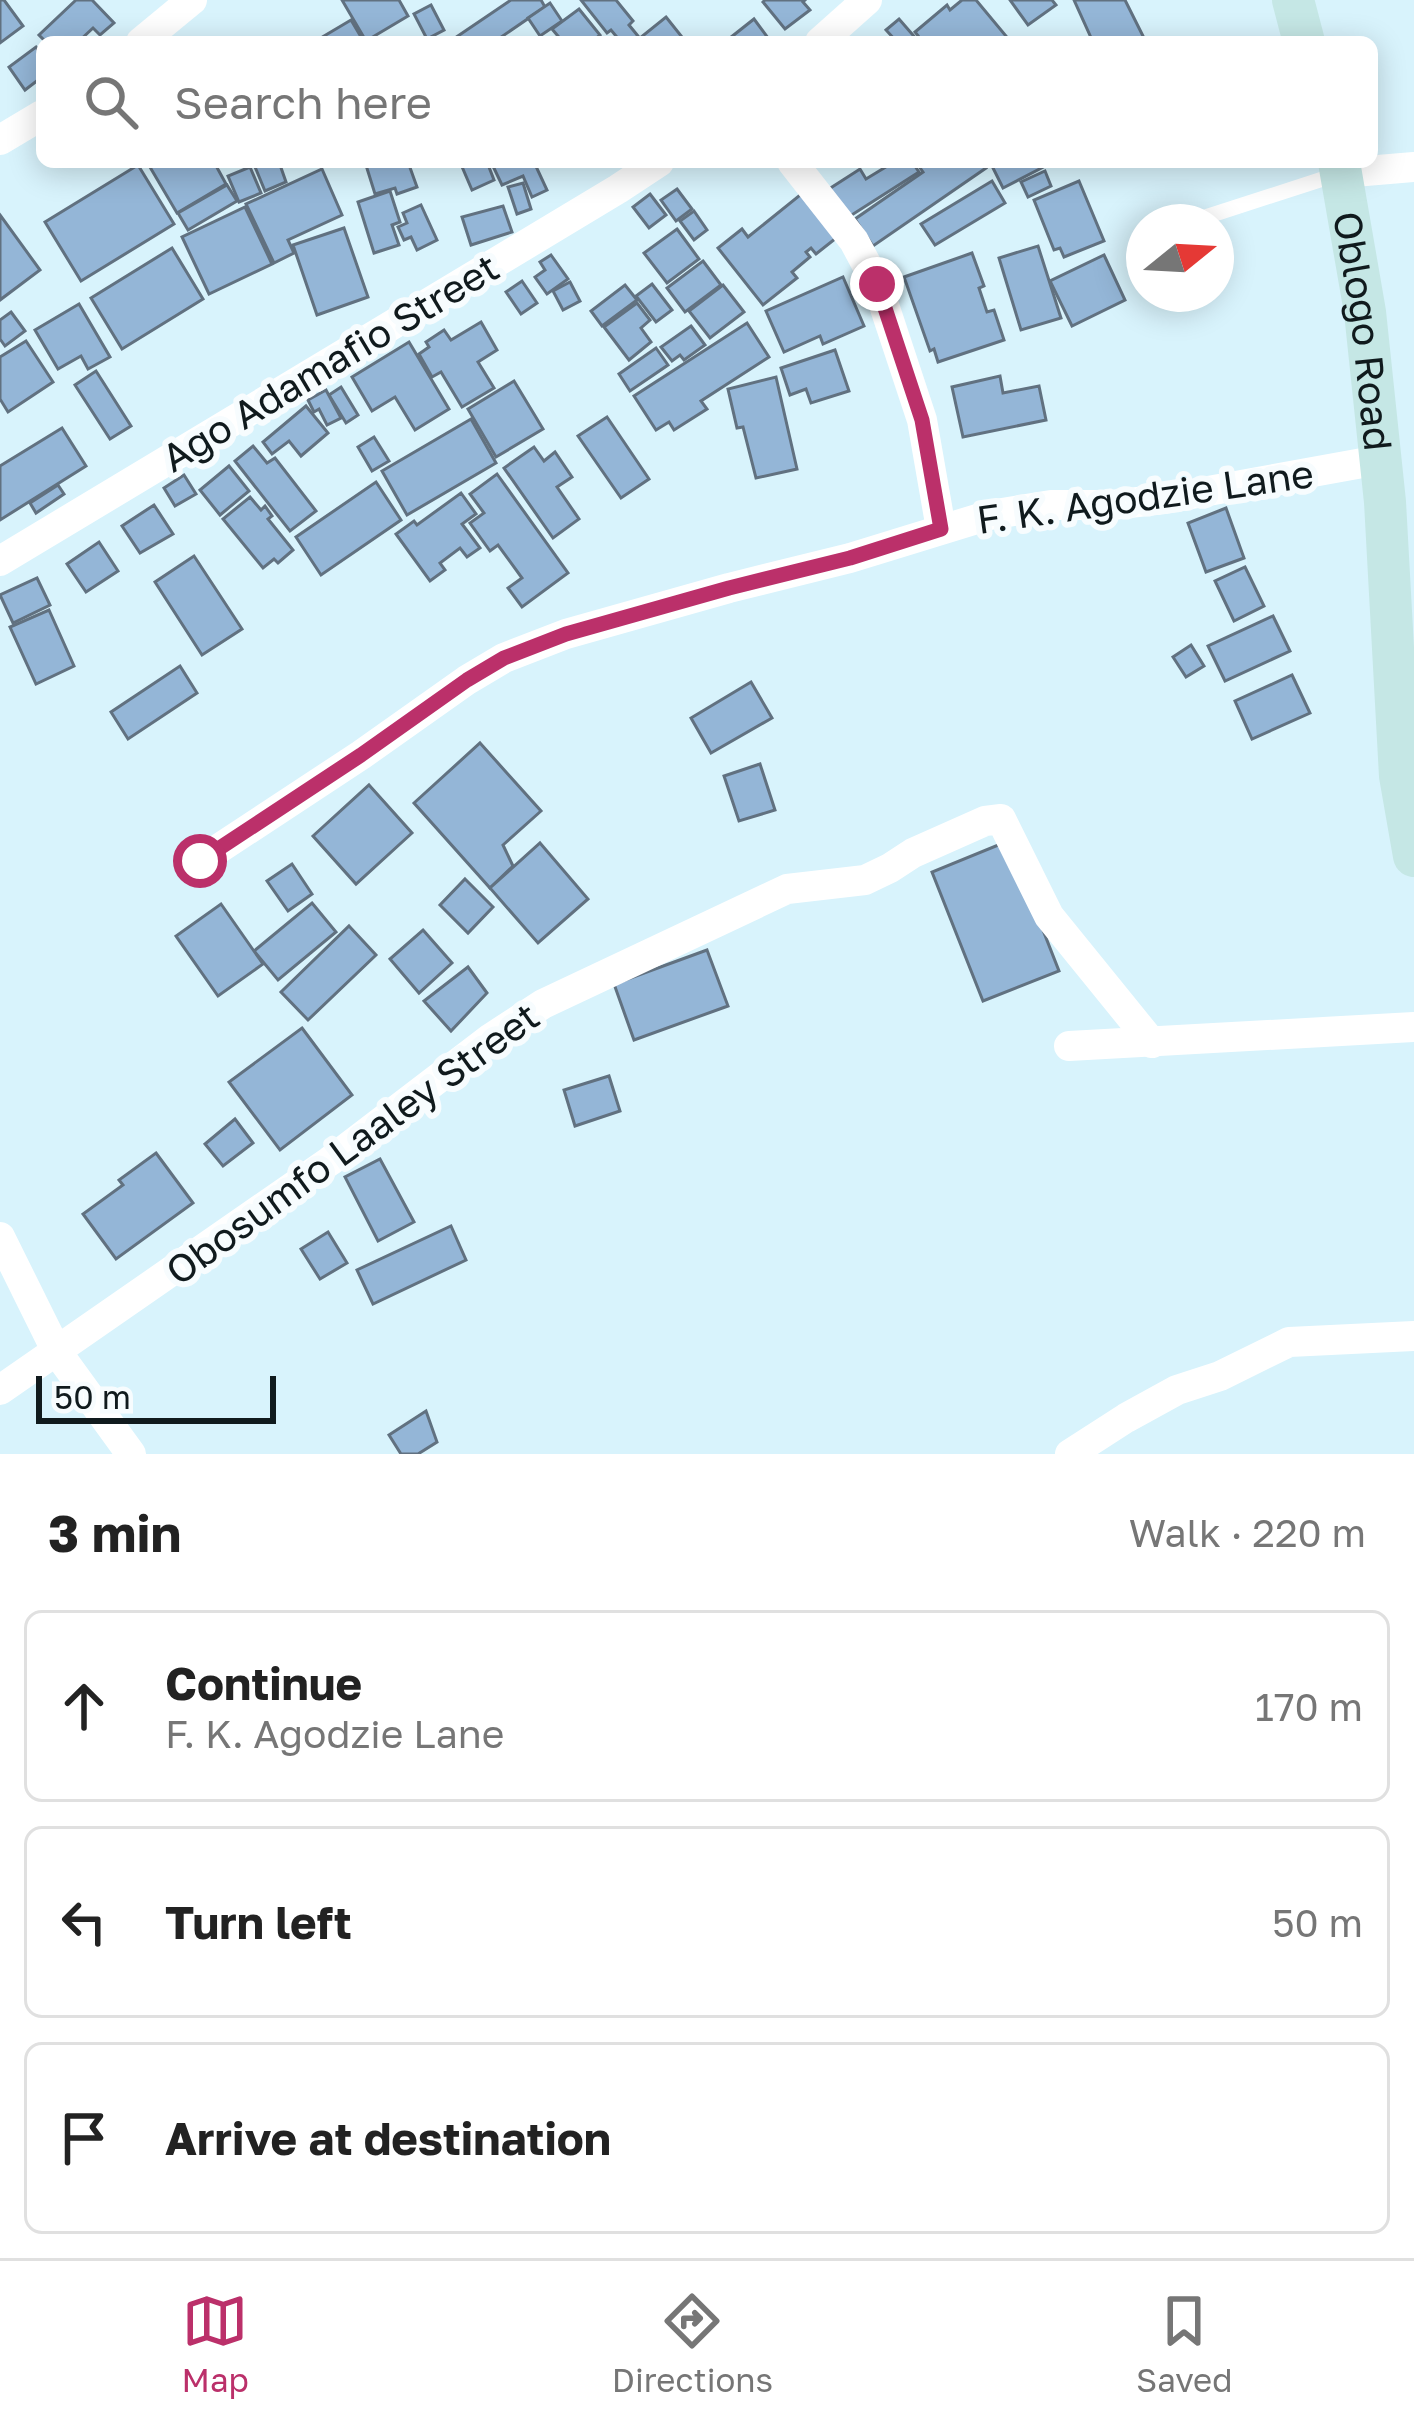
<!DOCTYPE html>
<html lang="en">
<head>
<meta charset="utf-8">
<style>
  body { margin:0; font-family:"Golos Text",sans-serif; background:#f6f6f6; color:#222 }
  .compass { position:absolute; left:1126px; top:204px; width:108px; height:108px; border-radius:50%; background:#fff; box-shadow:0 6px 30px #0003; rotate:72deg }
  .scale { position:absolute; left:36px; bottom:30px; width:240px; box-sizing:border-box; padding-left:12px; border:6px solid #101a1d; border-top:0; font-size:33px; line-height:42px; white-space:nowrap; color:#101a1d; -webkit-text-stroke:9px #f7fcfe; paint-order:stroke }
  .stop { position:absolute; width:36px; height:36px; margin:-27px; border:9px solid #bb306a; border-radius:50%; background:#fff }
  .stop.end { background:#bb306a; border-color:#fff; box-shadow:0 3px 12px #0008 }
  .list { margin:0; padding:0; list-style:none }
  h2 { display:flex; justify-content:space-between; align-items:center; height:156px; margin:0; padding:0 48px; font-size:51px }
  h2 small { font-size:39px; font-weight:400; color:#767676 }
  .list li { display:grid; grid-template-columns:78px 1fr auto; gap:36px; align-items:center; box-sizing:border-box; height:192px; margin:0 24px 24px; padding:0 24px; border:3px solid #e0e0e0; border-radius:18px }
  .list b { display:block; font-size:45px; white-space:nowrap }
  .list p { margin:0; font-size:39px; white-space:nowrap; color:#767676 }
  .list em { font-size:39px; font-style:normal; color:#767676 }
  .icon { flex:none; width:66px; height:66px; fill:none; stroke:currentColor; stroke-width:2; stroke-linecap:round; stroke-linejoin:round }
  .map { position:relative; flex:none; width:1414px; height:1454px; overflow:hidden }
  .search { position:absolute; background:#fff; box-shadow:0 6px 30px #0003; left:36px; right:36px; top:36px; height:132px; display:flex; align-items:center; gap:30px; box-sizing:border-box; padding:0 42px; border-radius:18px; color:#767676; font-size:45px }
  .sheet { height:804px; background:#fff }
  nav { display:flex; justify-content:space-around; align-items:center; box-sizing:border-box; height:168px; border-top:3px solid #e0e0e0; background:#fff; font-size:33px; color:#767676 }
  nav a { display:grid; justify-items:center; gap:6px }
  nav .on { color:#bb306a }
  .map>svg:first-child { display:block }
</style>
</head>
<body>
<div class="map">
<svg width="1414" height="1454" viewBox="0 0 1414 1454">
  <rect width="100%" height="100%" fill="#d8f3fc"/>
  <g fill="#94b6d7" stroke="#617180" stroke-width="3">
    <path d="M0 0H4L23 26 0 43Z"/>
    <path d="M76 0H92L114 23 100 35 93 28 78 42H46L39 35Z"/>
    <path d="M342 0H399L408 16 366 41Z"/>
    <path d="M511 0H541L545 7 494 42H449Z"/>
    <path d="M581 0H616L633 21 629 25 638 36 630 42H621L611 30 607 33Z"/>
    <path d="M765 0H805L803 2 810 10 785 29 763 2Z"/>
    <path d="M962 0H976L1006 36 999 42H923L915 32 947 5 950 10Z"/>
    <path d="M1010 0H1052L1056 5 1028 25Z"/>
    <path d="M1074 0H1125L1146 42H1093Z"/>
    <path d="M550 3 562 21 540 36 528 18Z"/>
    <path d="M431 5 444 30 427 39 414 14Z"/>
    <path d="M579 9 600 35 592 42H563L552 29Z"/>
    <path d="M666 17 682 37 676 42H635Z"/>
    <path d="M754 19 771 42H734L730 38Z"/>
    <path d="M899 19 919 42H897L886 30Z"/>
    <path d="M351 20 364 42H314Z"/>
    <path d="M36 47 42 55V77L25 90 9 67Z"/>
    <path d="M147 162H214L226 184 177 213Z"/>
    <path d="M253 162H279L286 182 265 191Z"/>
    <path d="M365 162H408L417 187 397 194 395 188 375 194Z"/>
    <path d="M460 162H487L494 180 472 190Z"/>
    <path d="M491 162H534L547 190 532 197 523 176 502 185Z"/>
    <path d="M894 162H912L919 172 847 218 829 189 860 169 866 179Z"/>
    <path d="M916 162H982L986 168 873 246 855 219 923 172Z"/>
    <path d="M990 162H1053L1003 188Z"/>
    <path d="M138 165 174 224 81 281 45 222Z"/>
    <path d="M250 167 261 193 239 202 228 176Z"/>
    <path d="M322 169 342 215 288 240 294 253 274 263 246 204Z"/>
    <path d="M1045 171 1051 186 1028 197 1021 182Z"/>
    <path d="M992 181 1005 203 935 245 921 224Z"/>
    <path d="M1079 181 1104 241 1064 257 1060 248 1054 250 1034 200Z"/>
    <path d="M523 183 531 209 517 214 508 187Z"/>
    <path d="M227 185 237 201 188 230 178 213Z"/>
    <path d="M677 189 692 209 676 221 661 200Z"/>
    <path d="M390 191 400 222 392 225 399 245 374 253 358 202Z"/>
    <path d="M805 191 840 235 816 254 811 248 806 252 810 257 792 272 797 278 763 305 718 248 742 229 748 237Z"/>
    <path d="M650 194 666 215 649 228 633 207Z"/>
    <path d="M421 205 437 240 417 250 411 237 404 240 398 227 407 223 403 213Z"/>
    <path d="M503 206 512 232 471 245 462 217Z"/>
    <path d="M245 207 272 264 209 294 182 237Z"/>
    <path d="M694 211 707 230 694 240 680 221Z"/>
    <path d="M0 215 40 270 0 300Z"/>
    <path d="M344 228 368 297 317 315 293 245Z"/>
    <path d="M677 229 699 259 667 283 644 253Z"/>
    <path d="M1038 246 1061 318 1021 330 999 258Z"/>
    <path d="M172 248 203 299 122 349 91 298Z"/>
    <path d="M972 253 984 286 979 288 987 312 994 310 1004 340 938 362 934 349 930 351 904 277Z"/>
    <path d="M551 255 568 279 547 294 535 277 545 270 540 262Z"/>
    <path d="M1104 255 1125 300 1072 326 1050 281Z"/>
    <path d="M703 261 721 285 685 312 667 288Z"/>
    <path d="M843 277 864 326 823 344 820 336 784 352 766 311Z"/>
    <path d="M522 281 537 303 521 314 506 292Z"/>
    <path d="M570 282 580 301 563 310 553 291Z"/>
    <path d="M652 284 672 310 656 322 636 296Z"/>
    <path d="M625 285 637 300 602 326 591 311Z"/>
    <path d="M723 285 744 312 710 338 689 311Z"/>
    <path d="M637 303 650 320 641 328 651 342 629 360 604 327Z"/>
    <path d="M79 304 110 357 88 369 81 356 58 369 35 330Z"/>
    <path d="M11 312 25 331 5 346 0 339V320Z"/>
    <path d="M481 322 497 350 478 362 494 388 462 407 441 372 432 377 419 354 429 347 426 342 444 330 451 340Z"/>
    <path d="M747 323 769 357 701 401 707 409 674 430 669 422 656 430 634 396Z"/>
    <path d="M691 326 705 345 684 360 680 355 672 361 661 347Z"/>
    <path d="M26 341 53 382 8 412 0 399V357Z"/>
    <path d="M409 342 449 409 415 430 395 397 372 411 352 377Z"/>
    <path d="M656 348 668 365 630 391 619 374Z"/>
    <path d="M835 350 849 391 811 403 806 389 790 395 781 368Z"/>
    <path d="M96 371 131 426 110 439 75 385Z"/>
    <path d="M1000 376 1003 393 1039 386 1046 420 963 437 952 387Z"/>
    <path d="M776 377 797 469 756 478 743 427 737 428 728 389Z"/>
    <path d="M514 381 543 429 496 457 468 409Z"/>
    <path d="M341 387 358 415 346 423 329 395Z"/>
    <path d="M326 390 341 418 327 425 319 409 314 412 308 400Z"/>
    <path d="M306 406 328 433 301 456 289 441 272 454 263 442Z"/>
    <path d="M607 417 649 479 621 498 578 436Z"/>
    <path d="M471 419 496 463 407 515 382 471Z"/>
    <path d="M62 428 86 466 0 520V466Z"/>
    <path d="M374 437 389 461 372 471 358 447Z"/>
    <path d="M253 446 267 463 275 458 316 511 290 531 235 461Z"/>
    <path d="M534 447 544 461 555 452 572 477 557 487 579 519 553 538 504 468Z"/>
    <path d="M229 466 249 491 220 515 200 490Z"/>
    <path d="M497 474 568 573 522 607 508 588 522 578 498 545 490 551 470 523 484 513 470 494Z"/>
    <path d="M184 475 196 494 175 506 164 488Z"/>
    <path d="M376 482 401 520 321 575 296 537Z"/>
    <path d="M58 485 64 494 36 513 30 503Z"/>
    <path d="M461 493 476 514 462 524 480 548 467 557 460 548 440 563 445 570 430 581 396 534 414 521 417 525Z"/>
    <path d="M250 497 261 510 265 506 272 516 268 519 293 550 278 563 274 559 263 568 223 519Z"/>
    <path d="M154 505 173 534 140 553 122 526Z"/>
    <path d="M1226 508 1244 558 1206 572 1188 523Z"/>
    <path d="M99 542 118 571 86 592 67 564Z"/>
    <path d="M194 556 242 629 202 655 155 582Z"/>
    <path d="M1245 567 1264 606 1234 621 1215 581Z"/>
    <path d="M37 578 50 605 13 623 0 595Z"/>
    <path d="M49 610 74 666 36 684 10 627Z"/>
    <path d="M1273 616 1290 651 1225 681 1208 646Z"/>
    <path d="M1191 645 1204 666 1186 677 1173 657Z"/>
    <path d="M180 666 197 693 128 739 111 712Z"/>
    <path d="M1292 675 1310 713 1252 739 1235 701Z"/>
    <path d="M751 682 772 718 711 753 691 718Z"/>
    <path d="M480 743 541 811 503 845 513 866 490 888 414 803Z"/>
    <path d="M760 764 775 810 739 821 724 776Z"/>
    <path d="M369 785 412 833 356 884 313 836Z"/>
    <path d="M1008 841 1059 971 983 1001 932 872Z"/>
    <path d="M540 843 588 899 538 943 490 888Z"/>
    <path d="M292 864 312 894 288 911 267 881Z"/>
    <path d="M465 879 493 907 468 933 440 905Z"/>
    <path d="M312 903 336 932 278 980 254 951Z"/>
    <path d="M221 904 263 964 218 996 176 936Z"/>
    <path d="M349 926 376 955 308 1020 281 992Z"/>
    <path d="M423 930 452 963 419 993 390 959Z"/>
    <path d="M707 950 728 1006 634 1040 614 984Z"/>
    <path d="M468 967 487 993 451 1031 424 1001Z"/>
    <path d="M302 1028 352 1095 280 1150 229 1082Z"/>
    <path d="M609 1076 620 1111 575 1126 564 1090Z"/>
    <path d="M235 1119 253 1143 223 1166 205 1144Z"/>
    <path d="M156 1153 193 1203 116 1259 83 1214 123 1185 119 1180Z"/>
    <path d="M380 1159 414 1222 378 1241 345 1177Z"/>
    <path d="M451 1226 466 1260 373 1304 357 1270Z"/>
    <path d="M328 1232 347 1263 320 1279 301 1249Z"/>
    <path d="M426 1411 437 1442 418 1454H401L389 1435Z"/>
  </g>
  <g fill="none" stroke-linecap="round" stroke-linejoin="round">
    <path stroke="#fff" stroke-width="15" d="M1190 222 1335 175"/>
    <g stroke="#fff" stroke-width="30">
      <path d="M141 42 192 0"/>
      <path d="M820 42 867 0"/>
      <path d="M0 140 42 115"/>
      <path d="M792 162 854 241 877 284 922 420 941 529"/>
      <path d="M1342 173 1414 167"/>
      <path d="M0 561 618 189 659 162"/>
      <path d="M200 861 361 755 467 680 504 658 566 634 729 588 850 558 990 515 1051 505H1112L1164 499 1379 460"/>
      <path d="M1069 1046 1414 1027"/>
      <path d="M0 1237 57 1352 131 1454"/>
      <path d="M0 1390 330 1161 491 1038 543 1004 787 889 865 880 890 868 913 853 985 821 1001 819 1049 916 1152 1043"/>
      <path d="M1070 1454 1126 1418 1177 1390 1220 1376 1289 1342 1414 1336"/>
    </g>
    <g stroke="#c5e7e5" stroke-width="42">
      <path d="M1293 0 1304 42"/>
      <path id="s1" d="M1339 162 1365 312 1385 502 1400 776 1414 856"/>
    </g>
  </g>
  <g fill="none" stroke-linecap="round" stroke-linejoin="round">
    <path stroke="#bb306a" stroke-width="15" d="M200 861 361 755 467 680 504 658 566 634 729 588 850 558 941 529 922 420 877 284"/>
  </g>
  <g text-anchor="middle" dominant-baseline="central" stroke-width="12" stroke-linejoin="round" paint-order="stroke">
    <g font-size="39" fill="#101a1d" stroke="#f7fcfe">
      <text stroke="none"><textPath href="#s1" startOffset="171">Oblogo Road</textPath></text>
      <text transform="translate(330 362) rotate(-31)">Ago Adamafio Street</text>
      <text transform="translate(1145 496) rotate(-8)">F. K. Agodzie Lane</text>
      <text transform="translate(352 1143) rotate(-36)">Obosumfo Laaley Street</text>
    </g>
  </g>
</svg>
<svg class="compass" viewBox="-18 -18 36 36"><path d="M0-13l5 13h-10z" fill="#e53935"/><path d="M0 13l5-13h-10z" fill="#767676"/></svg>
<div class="scale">50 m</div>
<div class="stop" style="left:200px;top:861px"></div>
<div class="stop end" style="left:877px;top:284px"></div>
<div class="search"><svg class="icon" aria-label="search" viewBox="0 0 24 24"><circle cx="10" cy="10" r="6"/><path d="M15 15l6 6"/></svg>Search here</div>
</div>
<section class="sheet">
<h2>3 min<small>Walk · 220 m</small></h2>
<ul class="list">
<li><svg class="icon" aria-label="ahead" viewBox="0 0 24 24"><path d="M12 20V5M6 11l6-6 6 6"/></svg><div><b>Continue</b><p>F. K. Agodzie Lane</p></div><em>170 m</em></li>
<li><svg class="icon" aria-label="left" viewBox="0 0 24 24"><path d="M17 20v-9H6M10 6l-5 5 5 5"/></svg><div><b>Turn left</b></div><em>50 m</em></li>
<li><svg class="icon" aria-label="arrive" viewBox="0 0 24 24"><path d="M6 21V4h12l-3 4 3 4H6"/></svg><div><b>Arrive at destination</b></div></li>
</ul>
</section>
<nav>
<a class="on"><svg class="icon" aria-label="map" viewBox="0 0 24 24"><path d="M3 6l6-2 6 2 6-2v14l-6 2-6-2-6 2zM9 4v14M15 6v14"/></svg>Map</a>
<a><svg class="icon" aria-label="directions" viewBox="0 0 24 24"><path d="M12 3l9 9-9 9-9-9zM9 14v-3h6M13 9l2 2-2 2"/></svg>Directions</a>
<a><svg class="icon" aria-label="saved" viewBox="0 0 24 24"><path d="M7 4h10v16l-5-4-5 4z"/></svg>Saved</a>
</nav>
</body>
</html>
